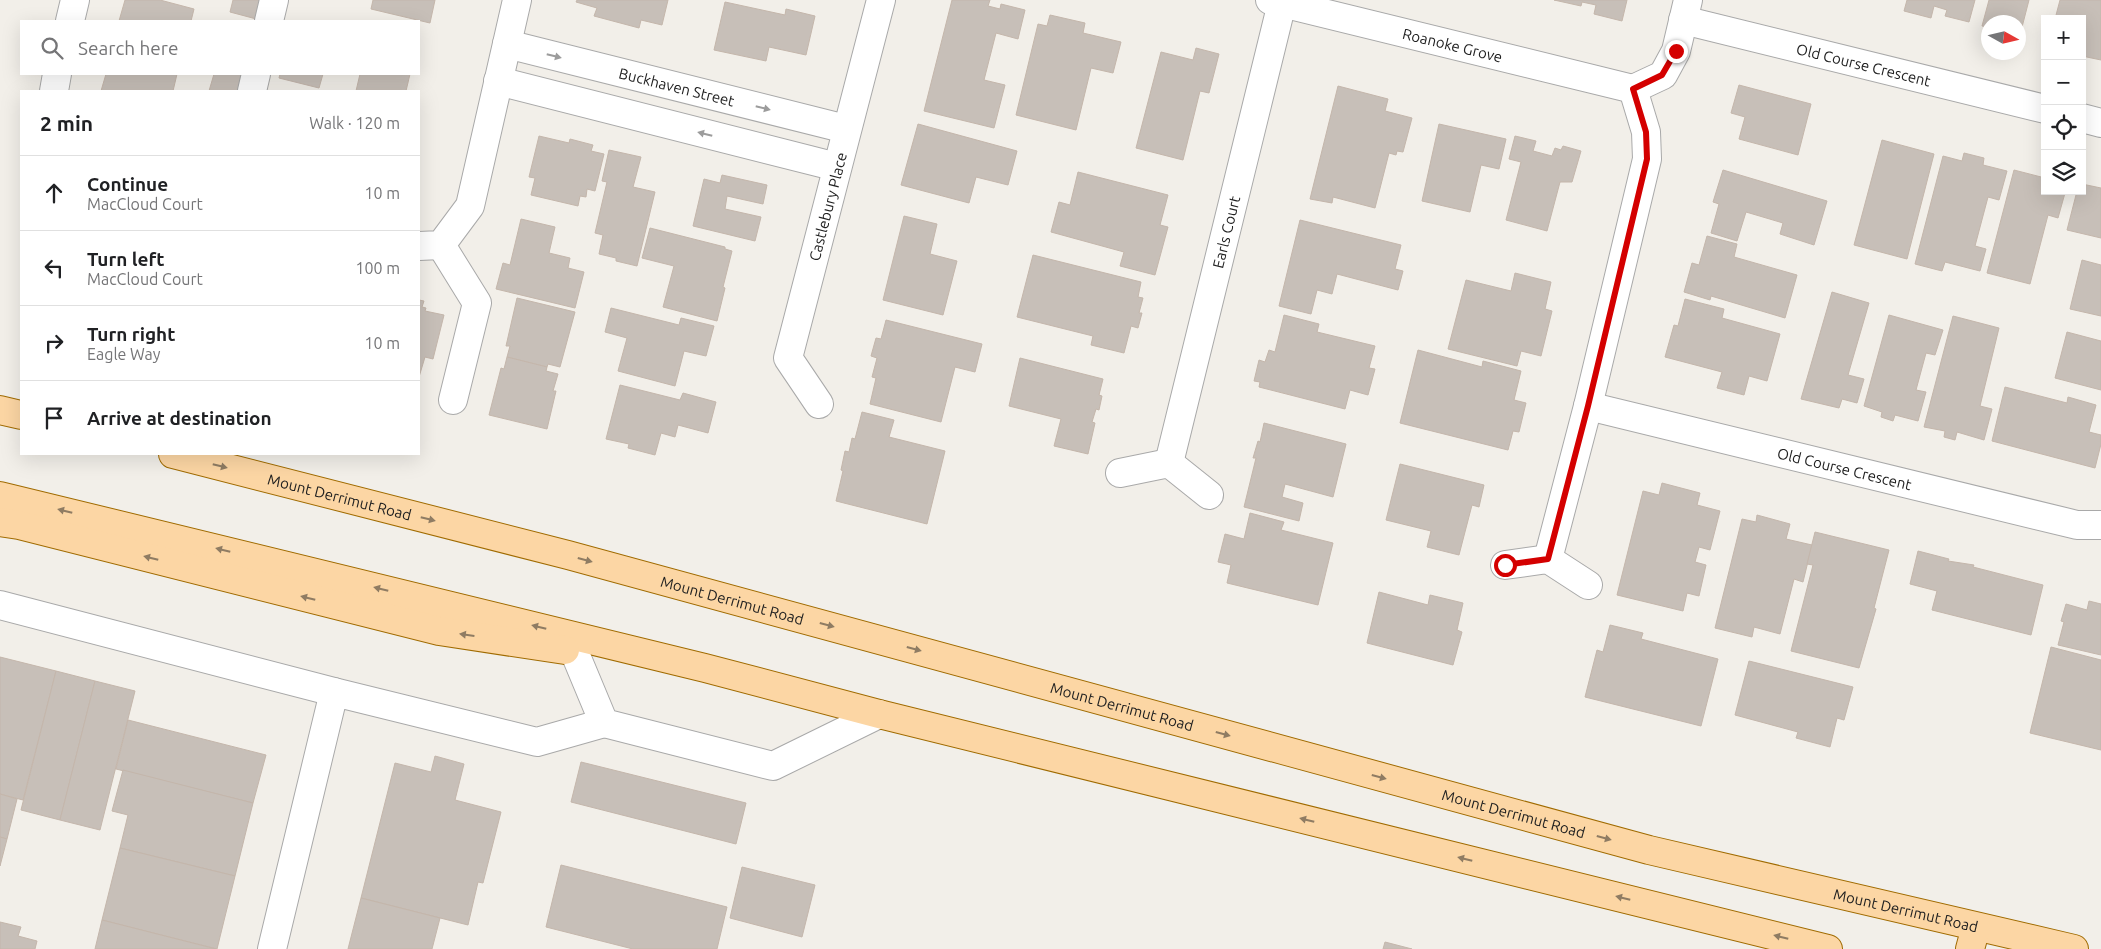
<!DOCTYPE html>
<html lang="en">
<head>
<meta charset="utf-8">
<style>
  body { margin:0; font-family:Ubuntu,sans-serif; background:#f6f6f6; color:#202124 }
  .controls { position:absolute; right:15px; top:15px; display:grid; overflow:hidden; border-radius:0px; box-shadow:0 5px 20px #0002 }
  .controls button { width:45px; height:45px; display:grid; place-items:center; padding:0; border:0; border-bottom:1px solid #e0e0e0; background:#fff; color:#202124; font:25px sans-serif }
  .compass { position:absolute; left:1981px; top:15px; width:45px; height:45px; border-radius:50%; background:#fff; box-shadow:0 5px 20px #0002; rotate:98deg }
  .stop { position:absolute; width:15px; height:15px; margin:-11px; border:4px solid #d40000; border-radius:50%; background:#fff }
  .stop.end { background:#d40000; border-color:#fff; box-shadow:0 1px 5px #0008 }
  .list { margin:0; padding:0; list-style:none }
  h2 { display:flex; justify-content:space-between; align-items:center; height:65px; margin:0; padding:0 20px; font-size:21px }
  h2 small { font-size:16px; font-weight:400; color:#757577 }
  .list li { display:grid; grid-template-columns:32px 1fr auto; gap:15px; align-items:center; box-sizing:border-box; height:75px; padding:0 20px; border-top:1px solid #e0e0e0 }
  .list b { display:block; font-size:19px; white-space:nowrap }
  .list p { margin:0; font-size:16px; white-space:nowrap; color:#757577 }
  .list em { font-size:16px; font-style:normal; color:#757577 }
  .icon { flex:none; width:28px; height:28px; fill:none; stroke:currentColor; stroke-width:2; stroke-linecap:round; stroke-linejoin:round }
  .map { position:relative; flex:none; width:2101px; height:949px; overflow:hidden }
  .search { position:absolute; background:#fff; box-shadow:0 5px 20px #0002; left:20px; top:20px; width:400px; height:55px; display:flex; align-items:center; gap:12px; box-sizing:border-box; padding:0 18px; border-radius:0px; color:#757577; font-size:19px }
  .panel { position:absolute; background:#fff; box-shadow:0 5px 20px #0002; left:20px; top:90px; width:400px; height:365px; border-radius:0px }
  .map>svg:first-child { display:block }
</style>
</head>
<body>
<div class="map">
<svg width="2101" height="949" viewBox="0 0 2101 949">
  <rect width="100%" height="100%" fill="#f2efe9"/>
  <g fill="#c7bfb8" stroke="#c4b6ab">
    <path d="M125 0H160L194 9 191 21H119Z"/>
    <path d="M233 0H266L260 20 230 12Z"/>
    <path d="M373 0H435L430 23 371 9Z"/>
    <path d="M577 0H668L662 25 641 20 639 28 594 16 597 8 576 2Z"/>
    <path d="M952 0H990L988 6 1000 9 1001 4 1025 10 1018 39 996 33 984 80 1005 85 994 128 924 111Z"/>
    <path d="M1554 0H1627L1622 21 1594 14 1596 5 1582 2 1581 6Z"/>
    <path d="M1907 0H1975L1969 22 1945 16 1947 10 1934 6 1931 18 1904 11Z"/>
    <path d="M1989 0H2029L2021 31 2018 30V22H1988V27L1982 26Z"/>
    <path d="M2060 0H2101V60L2082 56V19H2055Z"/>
    <path d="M725 2 785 15 786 9 815 16 806 55 769 47 766 61 714 50Z"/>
    <path d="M1050 15 1085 23 1083 33 1121 42 1113 73 1091 68 1076 130 1016 115 1038 24 1047 26Z"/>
    <path d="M1196 48 1219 54 1209 93 1200 91 1183 160 1136 148 1161 52 1193 60Z"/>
    <path d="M106 74H177L173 91H101Z"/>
    <path d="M214 74H249L244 91H209Z"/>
    <path d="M280 74H323L319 88 279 78Z"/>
    <path d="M360 74H410L406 91H356Z"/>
    <path d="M1739 85 1811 104 1798 155 1739 139 1745 117 1731 113Z"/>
    <path d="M1338 86 1388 99 1385 111 1412 118 1403 152 1397 151 1396 155 1389 153 1375 208 1333 197 1332 203 1310 199Z"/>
    <path d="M918 124 1017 151 1008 185 976 177 969 203 901 185Z"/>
    <path d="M1439 124 1506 139 1499 169 1481 165 1470 212 1422 201Z"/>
    <path d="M539 136 569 143 570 139 593 145 591 151 604 154 595 191 587 189 586 197 580 196 578 206 531 195 535 178 529 177Z"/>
    <path d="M1515 136 1536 141 1533 151 1552 156 1555 148 1561 150 1563 146 1581 151 1572 182H1560L1547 231 1506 220 1521 162 1509 159Z"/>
    <path d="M1882 140 1934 154 1907 259 1854 245Z"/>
    <path d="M609 150 641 157 633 187 655 192 637 266 616 261V258L599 254 603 235 595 233 607 182 602 181Z"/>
    <path d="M1964 153 1984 158 1983 165 2007 171 1999 200 1988 197 1975 246 1986 249 1980 271 1945 262 1942 271 1915 264 1943 156 1962 161Z"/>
    <path d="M1723 170 1827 201 1814 245 1780 234 1783 223 1746 212 1737 241 1711 233 1719 204 1713 202Z"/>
    <path d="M2014 170 2045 178 2042 187 2045 188V191L2065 193 2058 218 2048 215 2030 284 1987 273Z"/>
    <path d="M1078 172 1168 195 1160 225 1168 227 1155 275 1120 266 1124 252 1051 232 1059 202 1070 205Z"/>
    <path d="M722 175 767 185 763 204 727 196 725 209 761 217 755 241 693 226 704 179 720 183Z"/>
    <path d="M2082 184 2101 188V238L2067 230 2077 191H2082Z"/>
    <path d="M904 216 937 224 930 254 957 261 943 315 883 300Z"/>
    <path d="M521 219 555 227 549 253 570 258 568 268 584 272 575 308 496 289 503 263 510 265Z"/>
    <path d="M1300 220 1401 245 1395 269 1403 271 1398 290 1337 274 1332 294 1317 290 1311 314 1279 306Z"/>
    <path d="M650 228 725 247V249L732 251 723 287 725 288 717 321 663 307 674 266 642 258Z"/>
    <path d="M1707 236 1737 244 1734 257 1797 275 1785 318 1711 296 1710 300 1684 292 1692 263 1699 265Z"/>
    <path d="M1033 255 1141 282 1138 297 1143 298 1139 313H1142L1138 328 1131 326 1124 353 1091 345 1093 336 1017 317Z"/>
    <path d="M2082 260 2101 265V316L2070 309Z"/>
    <path d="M1515 273 1551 282 1545 309 1552 311 1541 356 1521 351 1517 366 1448 349 1466 280 1511 291Z"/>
    <path d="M1832 292 1869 303 1848 375 1864 379 1857 403 1842 399 1839 408 1801 399Z"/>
    <path d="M517 298 575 312 560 367 548 364 547 367 507 357 510 346H506Z"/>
    <path d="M1685 299 1724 309 1722 318 1780 334 1767 381 1749 376 1744 395 1717 388 1722 372 1665 357 1674 325 1678 326Z"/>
    <path d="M419 300 424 301 422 307 426 308 425 311 444 315 433 359 425 357 419 377Z"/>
    <path d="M611 308 679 325 681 318 714 326 706 356 684 351 675 386 618 371 627 338 605 332Z"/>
    <path d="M1284 315 1319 324 1317 332 1375 346 1369 368 1375 369 1368 395 1350 390 1345 409 1259 387 1260 382 1254 381 1259 360 1265 362 1269 350 1275 352Z"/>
    <path d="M1889 315 1943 330 1935 355 1926 353 1916 390 1926 392 1918 421 1895 415 1893 421 1881 417 1882 412 1864 406Z"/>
    <path d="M1953 316 1999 328 1980 406 1992 409 1984 440 1957 432 1955 440 1944 437 1945 431 1924 427Z"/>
    <path d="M886 320 982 344 975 372 955 367 941 422 870 404 876 378 872 377 877 358 871 356 876 338 881 339Z"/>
    <path d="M2067 332 2101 341V390L2055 378Z"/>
    <path d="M1418 350 1482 367 1483 361 1521 371 1514 400 1526 403 1519 432 1513 431 1508 450 1400 423Z"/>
    <path d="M507 357 547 367 546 371 558 374 553 391H556L547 429 489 415 501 368 504 369Z"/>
    <path d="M1020 358 1103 379 1099 395 1102 396 1099 410 1096 409 1092 422 1095 423 1088 454 1054 446 1061 419 1009 406Z"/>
    <path d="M620 385 680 400 683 393 716 402 708 433 678 425 675 437 661 433 655 455 628 448 629 444 606 439Z"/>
    <path d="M2005 387 2067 403 2068 397 2096 405 2089 432 2101 435V444L2095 468 1992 441Z"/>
    <path d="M862 412 894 420 889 437 945 451 927 524 836 501 843 471 841 470 845 451 849 452 852 438 855 439Z"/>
    <path d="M1264 423 1346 444 1333 497 1285 484 1282 497 1303 503 1299 521 1244 507 1256 458H1253L1258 441 1260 442Z"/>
    <path d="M1400 464 1484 485 1479 507 1472 505 1459 555 1427 547 1431 531 1386 520Z"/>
    <path d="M1662 483 1700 493 1697 505 1720 511 1710 550 1699 547 1695 562 1706 565 1699 596 1687 593 1683 611 1617 595 1643 491 1659 495Z"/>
    <path d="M1250 513 1284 522 1281 530 1333 543 1318 605 1227 583 1231 565 1218 562 1225 534 1244 539Z"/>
    <path d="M1757 515 1790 524 1786 539 1812 545 1803 582 1794 579 1780 634 1754 627 1752 637 1715 628 1742 519 1756 522Z"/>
    <path d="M1815 532 1889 550 1874 608 1876 609 1859 668 1791 651 1813 565 1807 564Z"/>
    <path d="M1918 551 1949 559 1948 561 1974 565 1973 567 2043 585 2031 635 1932 610 1937 591 1910 584Z"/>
    <path d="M1379 592 1428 605 1430 595 1463 603 1457 630 1462 632 1453 665 1367 643Z"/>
    <path d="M2089 601 2101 604V655L2058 645 2064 622 2061 621 2066 604 2087 610Z"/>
    <path d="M1610 625 1643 633 1641 639 1718 659 1701 726 1585 697 1597 650 1603 652Z"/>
    <path d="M2051 647 2101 660V750L2030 733Z"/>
    <path d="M0 657 56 671 23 800 0 794Z"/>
    <path d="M1749 661 1853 687 1844 720 1837 718 1830 747 1796 738 1798 732 1735 715Z"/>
    <path d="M56 671 95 681 60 820 21 810Z"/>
    <path d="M95 681 135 691 100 830 60 820Z"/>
    <path d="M128 720 266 755 253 803 116 769Z"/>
    <path d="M435 756 464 764 455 800 501 812 483 883 478 882 468 925 361 898 395 763 431 772Z"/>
    <path d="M581 762 746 803 736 844 571 802Z"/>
    <path d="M123 770 253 803 235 876 120 848 128 815 112 811Z"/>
    <path d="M0 794 17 799 7 839 0 837Z"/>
    <path d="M0 837 7 839 0 866Z"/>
    <path d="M120 848 235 876 217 949 102 920Z"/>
    <path d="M561 865 727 907 717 949H633L546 927Z"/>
    <path d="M742 867 815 885 802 937 730 918Z"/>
    <path d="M361 898 440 918 432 949H348Z"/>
    <path d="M102 920 216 949H95Z"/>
    <path d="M0 922 21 927 18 936 37 941 35 949H0Z"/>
    <path d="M1385 942 1412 949H1383Z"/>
  </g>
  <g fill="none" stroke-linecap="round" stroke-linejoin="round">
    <g stroke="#a9a9a9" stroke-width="30">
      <g id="minor">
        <path id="s1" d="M1270 0 1633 89"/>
        <path id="s2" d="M1683 20 2045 109"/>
        <path d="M70 21 75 0"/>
        <path d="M269 21 274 0"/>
        <path id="s3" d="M507 44 846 129"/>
        <path d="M498 81 837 167"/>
        <path d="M1633 89 1663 75 1676 51 1688 0"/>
        <path d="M54 91 57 74"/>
        <path d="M252 91 256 74"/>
        <path d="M2082 118 2101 123"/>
        <path d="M441 245 477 303 453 400"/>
        <path d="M419 246 441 245 470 206 517 0"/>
        <path id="s4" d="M819 404 788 358 881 0"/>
        <path id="s5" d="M1588 406 2077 525H2101"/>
        <path id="s6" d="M1169 463 1282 3"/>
        <path d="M1120 473 1169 463 1209 495"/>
        <path d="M1548 559 1588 406 1647 159 1646 132 1633 89"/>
        <path d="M1505 565 1548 559 1588 585"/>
        <path d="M0 605 334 692"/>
        <path d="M574 651 604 723 773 766 879 714"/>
        <path d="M272 949 334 692 537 742 604 723"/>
      </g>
    </g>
    <g stroke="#a06b00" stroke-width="30">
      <g id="major">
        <path d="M0 410 21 415"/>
        <path id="s7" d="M173 454 568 555 1649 850 2074 949"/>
        <path d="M0 496 705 668 879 714 1828 949"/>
        <path d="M0 522 19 525 439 631 565 650"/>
        <path d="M1970 949 1976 927"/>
      </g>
    </g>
    <use href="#minor" stroke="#fff" stroke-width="28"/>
    <use href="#major" stroke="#fcd6a4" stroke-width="28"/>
  </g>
  <defs><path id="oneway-solid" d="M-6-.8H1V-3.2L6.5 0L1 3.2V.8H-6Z" transform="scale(1.25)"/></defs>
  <g fill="#9c9c9c">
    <use href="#oneway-solid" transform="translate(554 56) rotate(14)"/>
    <use href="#oneway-solid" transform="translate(763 108) rotate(14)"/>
    <use href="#oneway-solid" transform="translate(705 134) rotate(-166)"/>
  </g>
  <g fill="#8f7c63">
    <use href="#oneway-solid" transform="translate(220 466) rotate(14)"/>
    <use href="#oneway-solid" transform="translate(65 511) rotate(-166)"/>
    <use href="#oneway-solid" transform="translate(428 519) rotate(14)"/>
    <use href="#oneway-solid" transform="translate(223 550) rotate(-166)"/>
    <use href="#oneway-solid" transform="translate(151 558) rotate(-166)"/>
    <use href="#oneway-solid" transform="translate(585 560) rotate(15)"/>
    <use href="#oneway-solid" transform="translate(381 589) rotate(-166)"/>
    <use href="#oneway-solid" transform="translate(308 598) rotate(-166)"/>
    <use href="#oneway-solid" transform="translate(827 625) rotate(15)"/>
    <use href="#oneway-solid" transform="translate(539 627) rotate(-166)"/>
    <use href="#oneway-solid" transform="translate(467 635) rotate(-172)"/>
    <use href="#oneway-solid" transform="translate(914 649) rotate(15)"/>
    <use href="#oneway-solid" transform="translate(1223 734) rotate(15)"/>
    <use href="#oneway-solid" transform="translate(1379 777) rotate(15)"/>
    <use href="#oneway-solid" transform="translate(1307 820) rotate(-166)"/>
    <use href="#oneway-solid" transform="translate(1604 838) rotate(15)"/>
    <use href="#oneway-solid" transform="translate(1465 859) rotate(-166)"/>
    <use href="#oneway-solid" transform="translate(1623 898) rotate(-166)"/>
    <use href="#oneway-solid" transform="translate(1781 937) rotate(-166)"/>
  </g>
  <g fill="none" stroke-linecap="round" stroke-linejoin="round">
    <path stroke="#d40000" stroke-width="6" d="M1505 565 1548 559 1588 406 1647 159 1646 132 1633 89 1662 75 1676 51"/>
  </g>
  <g text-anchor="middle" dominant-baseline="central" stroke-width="4" stroke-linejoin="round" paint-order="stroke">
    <g font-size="15" fill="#222" stroke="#fff">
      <text stroke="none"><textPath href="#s1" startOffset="188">Roanoke Grove</textPath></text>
      <text stroke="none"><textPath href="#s2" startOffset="186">Old Course Crescent</textPath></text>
      <text stroke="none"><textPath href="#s3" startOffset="175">Buckhaven Street</textPath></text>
      <text stroke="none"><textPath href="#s4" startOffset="212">Castlebury Place</textPath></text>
      <text stroke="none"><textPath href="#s6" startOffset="238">Earls Court</textPath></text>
      <text stroke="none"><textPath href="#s5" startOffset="264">Old Course Crescent</textPath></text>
      <text stroke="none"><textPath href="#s7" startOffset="172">Mount Derrimut Road</textPath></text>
      <text stroke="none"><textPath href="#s7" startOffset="578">Mount Derrimut Road</textPath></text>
      <text stroke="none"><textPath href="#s7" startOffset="982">Mount Derrimut Road</textPath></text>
      <text stroke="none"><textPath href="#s7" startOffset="1388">Mount Derrimut Road</textPath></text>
      <text stroke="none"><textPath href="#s7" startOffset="1792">Mount Derrimut Road</textPath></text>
    </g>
  </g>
</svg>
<div class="controls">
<button>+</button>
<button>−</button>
<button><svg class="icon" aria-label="locate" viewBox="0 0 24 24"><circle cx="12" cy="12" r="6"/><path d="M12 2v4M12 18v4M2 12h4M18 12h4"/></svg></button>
<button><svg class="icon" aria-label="layers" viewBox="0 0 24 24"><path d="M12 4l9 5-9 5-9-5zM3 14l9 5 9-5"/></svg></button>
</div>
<svg class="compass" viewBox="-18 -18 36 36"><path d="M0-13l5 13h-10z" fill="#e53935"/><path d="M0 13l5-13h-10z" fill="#757577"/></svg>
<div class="stop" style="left:1505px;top:565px"></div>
<div class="stop end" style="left:1676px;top:51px"></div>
<div class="search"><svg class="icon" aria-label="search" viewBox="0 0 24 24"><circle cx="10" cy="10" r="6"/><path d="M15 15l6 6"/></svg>Search here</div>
<section class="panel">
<h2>2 min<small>Walk · 120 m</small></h2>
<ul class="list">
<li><svg class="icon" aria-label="ahead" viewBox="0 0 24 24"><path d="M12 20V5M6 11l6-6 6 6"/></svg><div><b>Continue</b><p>MacCloud Court</p></div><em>10 m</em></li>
<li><svg class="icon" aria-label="left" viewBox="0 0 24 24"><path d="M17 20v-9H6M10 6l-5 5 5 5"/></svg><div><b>Turn left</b><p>MacCloud Court</p></div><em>100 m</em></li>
<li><svg class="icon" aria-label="right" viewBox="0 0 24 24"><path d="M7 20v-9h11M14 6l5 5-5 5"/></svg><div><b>Turn right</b><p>Eagle Way</p></div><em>10 m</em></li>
<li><svg class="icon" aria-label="arrive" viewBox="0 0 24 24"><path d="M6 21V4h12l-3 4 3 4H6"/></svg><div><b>Arrive at destination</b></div></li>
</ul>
</section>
</div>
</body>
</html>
